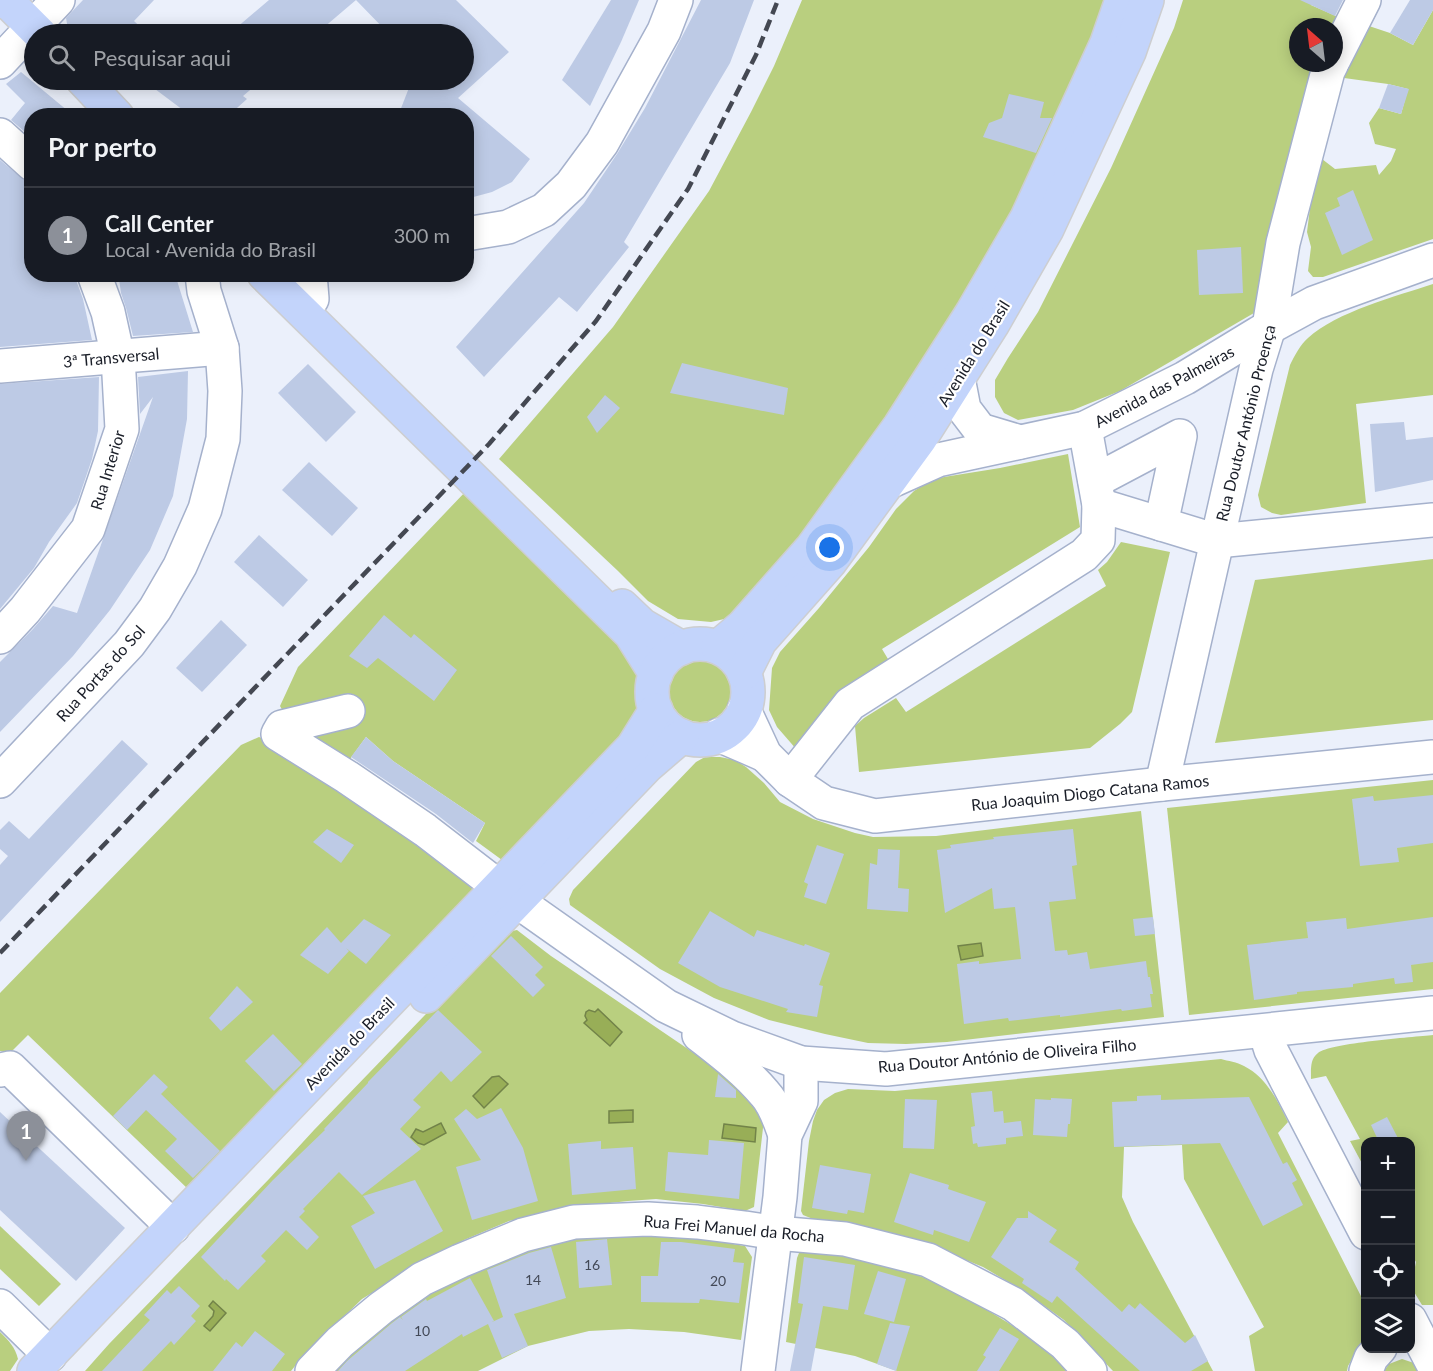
<!DOCTYPE html>
<html lang="pt">
<head>
<meta charset="utf-8">
<style>
  body { margin:0; font-family:Lato,sans-serif; background:#20242c; color:#f1f3f6 }
  .controls { position:absolute; right:18px; bottom:18px; display:grid; overflow:hidden; border-radius:12px; box-shadow:0 3px 15px #0003 }
  .controls button { width:54px; height:54px; display:grid; place-items:center; padding:0; border:0; border-bottom:2px solid #363941; background:#171b24; color:#f1f3f6; font:30px sans-serif }
  .compass { position:absolute; left:1289px; top:18px; width:54px; height:54px; border-radius:50%; background:#171b24; box-shadow:0 3px 15px #0003; rotate:332deg }
  .you { position:absolute; left:830px; top:548px; width:21px; height:21px; margin:-15px; border:4px solid #fff; border-radius:50%; background:#1a73e8; box-shadow:0 0 0 9px #1a73e833 }
  .badge { display:grid; place-items:center; width:39px; height:39px; border-radius:50%; background:#8c9099; color:#fff; font-size:20px; font-weight:700 }
  .pin { position:absolute; translate:-50% -50px; filter:drop-shadow(0 2px 3px #0008) }
  .pin::after { content:''; position:absolute; top:32px; width:21px; height:18px; background:inherit; clip-path:polygon(0 0,100% 0,50% 100%) }
  .list { margin:0; padding:0; list-style:none }
  h2 { display:flex; justify-content:space-between; align-items:center; height:78px; margin:0; padding:0 24px; font-size:26px }
  h2 small { font-size:20px; font-weight:400; color:#9ea1a6 }
  .list li { display:grid; grid-template-columns:39px 1fr auto; gap:18px; align-items:center; box-sizing:border-box; height:96px; padding:0 24px; border-top:2px solid #363941 }
  .list b { display:block; font-size:22px; white-space:nowrap }
  .list p { margin:0; font-size:20px; white-space:nowrap; color:#9ea1a6 }
  .list em { font-size:20px; font-style:normal; color:#9ea1a6 }
  .icon { flex:none; width:33px; height:33px; fill:none; stroke:currentColor; stroke-width:2; stroke-linecap:round; stroke-linejoin:round }
  .map { position:relative; flex:none; width:1433px; height:1371px; overflow:hidden }
  .search { position:absolute; background:#171b24; box-shadow:0 3px 15px #0003; left:24px; top:24px; width:450px; height:66px; display:flex; align-items:center; gap:15px; box-sizing:border-box; padding:0 21px; border-radius:33px; color:#9ea1a6; font-size:22px }
  .panel { position:absolute; background:#171b24; box-shadow:0 3px 15px #0003; left:24px; top:108px; width:450px; height:174px; border-radius:24px }
  .map>svg:first-child { display:block }
</style>
</head>
<body>
<div class="map">
<svg width="1433" height="1371" viewBox="0 0 1433 1371">
  <rect width="100%" height="100%" fill="#ebf0fb"/>
  <g fill="#b9cf7f">
    <path d="M802 0H1114L1047 149 938 344 804 537 733 617 711 622 678 619 648 601 618 571 499 459 613 327 709 191 751 112 774 66Z"/>
    <path d="M1183 0H1312L1311 5 1347 21 1334 27H1298V63H1331L1273 302 1120 391 1073 410 1018 420 1004 413 995 397V380L1008 358 1038 312 1111 168 1174 28Z"/>
    <path d="M1433 10V239L1323 277H1313L1308 271 1311 247 1307 232 1310 208 1322 159 1335 169 1376 165 1379 175 1391 161 1396 149 1375 144 1369 123 1379 108 1401 114 1408 89 1388 84 1344 78 1350 57 1369 26 1390 33 1413 45Z"/>
    <path d="M1433 284V395L1356 404 1366 503 1281 515 1272 513 1261 507 1258 495 1290 365C1295 355 1300 345 1308 338 1336 312 1397 296 1433 284Z"/>
    <path d="M1068 454 1080 527 882 649 891 664 797 750 777 727 769 710 772 668 780 652 819 608 869 547 896 509 914 491 928 482 944 477 1000 468Z"/>
    <path d="M467 490 613 631 639 673 638 713 628 731 512 853 502 860 476 841 485 823 393 761 366 737 345 766 296 734 280 706 298 667Z"/>
    <path d="M1121 542 1170 552 1132 712 1120 724 1090 748 859 772 855 726 864 718 896 698 906 712 1106 586 1098 570 1107 562Z"/>
    <path d="M1433 559V720L1215 743 1255 580Z"/>
    <circle cx="700" cy="691" r="31"/>
    <path d="M259 737 278 745 463 879 474 891 189 1190 28 1035 10 1053 0 1051V993L241 745Z"/>
    <path d="M705 757H720L735 760 746 767 764 783 780 802 813 819 855 833 873 837 936 836 1141 811 1164 1017 947 1042 906 1044 868 1043 825 1034 769 1020 714 998 660 969 570 905 569 899 573 890 696 762Z"/>
    <path d="M1433 780V989L1189 1015 1167 808Z"/>
    <path d="M517 930 551 956 741 1085 764 1119 754 1207 745 1211 703 1204 656 1199 628 1201 565 1208 509 1221 464 1240 419 1264 362 1299 304 1355 291 1371H85L109 1344 269 1179 314 1130 480 958 506 932Z"/>
    <path d="M1433 1035V1305H1422L1411 1287 1416 1262 1410 1252V1142H1366L1365 1169 1350 1141 1360 1139 1326 1076 1311 1079C1311 1069 1310 1059 1318 1053 1330 1043 1413 1037 1433 1035Z"/>
    <path d="M1221 1059C1228 1061 1237 1062 1244 1066 1266 1077 1278 1101 1288 1122L1278 1133 1365 1304V1338L1348 1366 1347 1371H1255L1249 1336 1264 1327 1184 1179 1182 1145 1124 1147 1122 1197 1133 1222 1213 1371H1113L1064 1320 1022 1290 983 1267 929 1245 883 1231 813 1219 803 1215 801 1211 809 1141 813 1121 817 1110 824 1100 835 1093 848 1089 895 1091Z"/>
    <path d="M0 1226 61 1284 39 1306 0 1269Z"/>
    <path d="M626 1233 692 1237 745 1246 752 1257 741 1340 684 1332 629 1329 589 1331 528 1346 478 1371H331L378 1325 431 1291 491 1259 556 1241Z"/>
    <path d="M804 1250C845 1256 886 1263 925 1278 951 1287 974 1302 997 1316 1023 1332 1049 1349 1070 1371H897L855 1356 786 1342 797 1258 799 1253Z"/>
    <path d="M0 1332C9 1341 15 1347 18 1359L10 1371H0Z"/>
    <path d="M1402 1359 1414 1363 1419 1371H1384L1389 1364Z"/>
  </g>
  <g fill="#98ae57" stroke="#728349" stroke-width="1.5">
    <path d="M981 943 983 956 961 960 958 946Z"/>
    <path d="M598 1009 622 1032 610 1046 584 1023 587 1020 585 1016 586 1012 589 1010 595 1012Z"/>
    <path d="M499 1076 508 1084 484 1108 473 1096 492 1077Z"/>
    <path d="M633 1110V1122L609 1123V1111Z"/>
    <path d="M441 1123 446 1133 424 1145 418 1143 411 1137 416 1129 423 1132Z"/>
    <path d="M724 1124 756 1128 755 1142 722 1138Z"/>
    <path d="M213 1301 226 1313 210 1331 204 1326 213 1316 214 1311 209 1306Z"/>
  </g>
  <g fill="#bdcae5">
    <path d="M83 0H154L134 21 148 34H74L68 29 66 18Z"/>
    <path d="M269 0H456L509 52 458 98 530 159 512 182 492 192 466 199V116H398L412 80H464V34H389L356 0 316 34H229Z"/>
    <path d="M611 0H639L621 42 590 106 562 80Z"/>
    <path d="M701 0H754L730 63 624 242 629 247 577 312 559 297 484 377 456 347 584 203 617 154 645 108Z"/>
    <path d="M1300 0H1343L1335 16Z"/>
    <path d="M1410 0H1433V10L1413 45 1390 33Z"/>
    <path d="M21 72 74 116H32V138L11 120 25 103 6 84Z"/>
    <path d="M143 80H262L243 96 247 99 228 116H191Z"/>
    <path d="M1388 84 1409 89 1401 114 1379 108Z"/>
    <path d="M1009 94 1044 102 1040 118H1052L1036 153 983 137 989 123 1002 118Z"/>
    <path d="M0 160 24 180 32 193V274H76V280L83 299 92 340 0 347Z"/>
    <path d="M1353 190 1373 240 1342 255 1325 213 1340 206 1337 198Z"/>
    <path d="M1241 247 1243 293 1199 295 1197 250Z"/>
    <path d="M134 274H175L193 332 133 336 126 308 121 293 119 279Z"/>
    <path d="M682 363 788 388 784 415 670 393Z"/>
    <path d="M308 364 356 412 326 442 278 393Z"/>
    <path d="M188 371 187 419 173 496 150 550 110 610 73 656 0 732V662L33 629 53 606 77 613 153 397 140 414 138 377Z"/>
    <path d="M99 377 98 431 92 459 77 503 49 542 34 568 0 609V384Z"/>
    <path d="M605 395 620 408 597 433 587 417Z"/>
    <path d="M1404 422 1406 440 1433 437V480L1375 492 1370 424Z"/>
    <path d="M309 462 358 508 332 536 282 490Z"/>
    <path d="M259 535 308 580 283 607 234 562Z"/>
    <path d="M384 615 411 638 414 634 457 670 434 701 378 658 367 668 349 656Z"/>
    <path d="M221 620 247 645 202 692 176 668Z"/>
    <path d="M366 737 393 761 485 823 473 843 436 814 351 757Z"/>
    <path d="M122 740 148 764 0 922V865L8 856 0 849V830L9 821 29 839Z"/>
    <path d="M1433 795V843L1397 848 1399 862 1360 866 1352 799 1373 796 1374 801Z"/>
    <path d="M327 829 354 845 341 863 313 842Z"/>
    <path d="M1073 829 1077 865 1072 866 1076 899 1049 902 1055 951 1067 950 1068 955 1087 952 1090 969 1146 961 1148 977H1150L1153 994H1150L1152 1007 1122 1011 1121 1009 1060 1017V1015L1009 1021 1008 1018 964 1024 957 964 979 961V964L1021 959 1015 907 994 909 992 888 945 913 937 850 951 848 950 845 994 839 993 837Z"/>
    <path d="M817 845 844 854 826 904 804 897 808 884 804 882Z"/>
    <path d="M878 849 900 850 898 888 909 889 908 912 867 909 870 863 877 865Z"/>
    <path d="M710 911 754 937 757 930 804 946 805 944 830 953 819 985 823 986 817 1017 786 1012 788 1009 720 987 678 963Z"/>
    <path d="M1153 917 1155 934 1135 936 1133 919Z"/>
    <path d="M1433 917V962L1411 965 1413 982 1395 984 1394 978 1353 984V987L1297 992V994L1254 1000 1247 945 1308 938 1306 922 1346 918 1347 929Z"/>
    <path d="M364 919 391 935 366 964 346 948 349 951 328 974 300 955 327 927 341 943Z"/>
    <path d="M511 936 543 967 535 975 545 985 533 997 491 956Z"/>
    <path d="M237 986 253 1002 221 1031 209 1018Z"/>
    <path d="M438 1010 482 1052 451 1082 441 1071 413 1100 421 1107 400 1129 421 1149 362 1195 339 1172 303 1209 305 1211 299 1217 319 1237 307 1250 286 1230 261 1256 266 1261 238 1290 226 1279 225 1281 201 1257 273 1180 325 1130 324 1129 368 1083V1082Z"/>
    <path d="M273 1034 302 1064 274 1091 245 1061Z"/>
    <path d="M154 1074 168 1087 161 1094 220 1151 193 1178 165 1151 177 1139 146 1110 127 1130 113 1116Z"/>
    <path d="M718 1074 736 1090V1098L715 1097Z"/>
    <path d="M992 1091 994 1112 1003 1111 1004 1123 1021 1121 1023 1136 1006 1138V1144L978 1147 977 1143 973 1144 971 1127 975 1126 971 1093Z"/>
    <path d="M1161 1095V1100L1249 1097 1283 1164 1287 1162 1297 1180 1292 1183 1303 1205 1263 1226 1220 1143 1114 1147 1112 1102 1137 1101V1096Z"/>
    <path d="M1051 1098 1072 1099 1070 1124H1068L1067 1137 1033 1135 1035 1099 1051 1100Z"/>
    <path d="M905 1099 937 1100 934 1149 903 1148Z"/>
    <path d="M501 1108 523 1148 538 1201 472 1220 456 1167 481 1160 454 1119 466 1109 477 1119Z"/>
    <path d="M0 1112 125 1228 76 1281 0 1210Z"/>
    <path d="M1387 1117 1400 1142H1379L1371 1125Z"/>
    <path d="M709 1140 744 1143 739 1199 665 1191 668 1152 708 1155Z"/>
    <path d="M601 1141V1149L633 1147 636 1189 572 1195 568 1144Z"/>
    <path d="M820 1165 871 1174 864 1213 848 1210 847 1214 812 1208Z"/>
    <path d="M910 1173 949 1185 948 1189 986 1202 969 1242 934 1230 933 1235 894 1222Z"/>
    <path d="M415 1180 443 1231 375 1269 351 1226 375 1213 363 1196Z"/>
    <path d="M1028 1211 1057 1230 1049 1242 1079 1262 1075 1269 1122 1312 1129 1304 1135 1309 1140 1303 1185 1343 1195 1335 1208 1361 1191 1371H1140L1057 1296 1052 1303 1022 1283 1024 1279 991 1257 1017 1218H1028Z"/>
    <path d="M607 1239 612 1285 579 1288 576 1242Z"/>
    <path d="M661 1242H681L735 1249 733 1262 744 1263 739 1303 700 1299 699 1303 641 1302V1276H658Z"/>
    <path d="M551 1247 566 1298 514 1314 528 1346 502 1358 488 1324 463 1337 462 1334 405 1371H338L347 1361 392 1323 400 1317 403 1320 401 1317 426 1299 427 1301 470 1278 494 1321 492 1322 503 1317 487 1270 529 1253Z"/>
    <path d="M804 1257 855 1265 848 1310 823 1306 811 1371H790L803 1304 798 1303Z"/>
    <path d="M878 1271 906 1279 894 1322 864 1314Z"/>
    <path d="M179 1286 200 1306 191 1316 196 1321 174 1345 171 1341 142 1371H102L150 1320 144 1315 167 1290 171 1294Z"/>
    <path d="M890 1323 910 1326 896 1371 877 1364Z"/>
    <path d="M1000 1328 1019 1339 999 1371H977L986 1357 983 1355Z"/>
    <path d="M255 1331 285 1354 272 1371H213L236 1342 242 1347Z"/>
  </g>
  <g fill="none" stroke-linecap="round" stroke-linejoin="round">
    <g stroke="#a5b1cc" stroke-width="36">
      <g id="minor">
        <path d="M1334 59 1364 0"/>
        <path d="M0 62 58 0"/>
        <path d="M0 135 32 164"/>
        <path d="M466 234 508 227 544 210 571 185 602 143 664 31 676 0"/>
        <path d="M310 274 312 299"/>
        <path d="M0 366 222 348"/>
        <path d="M958 378 964 409 980 430 1020 442"/>
        <path d="M1095 481 1180 436 1161 524"/>
        <path d="M889 482 938 460 1085 428 1185 378 1259 333 1314 303 1433 260"/>
        <path d="M1099 505 1217 541 1433 520"/>
        <path d="M0 637 25 610 88 529 122 429 118 357 108 312 94 274"/>
        <path d="M744 710 765 755 790 780 824 803 875 816 1162 784 1433 757"/>
        <path d="M348 711 282 727 278 734 347 777 425 830 499 887"/>
        <path d="M719 735 765 755"/>
        <path d="M790 780 850 704 1084 555 1098 540 1099 505 1085 428"/>
        <path d="M0 781 129 644 155 609 180 566 205 509 223 439 225 391 222 348 204 291 202 274"/>
        <path d="M1162 784 1256 369 1269 327 1283 243 1328 71 1332 63"/>
        <path d="M517 901 666 1006 732 1038 801 1063 886 1069 1433 1013"/>
        <path d="M1265 1031 1271 1050 1366 1233"/>
        <path d="M699 1035C722 1053 746 1071 765 1094 775 1105 780 1121 785 1135"/>
        <path d="M0 1070 10 1068 173 1227"/>
        <path d="M0 1306 50 1355"/>
        <path d="M1410 1320 1433 1364"/>
        <path d="M312 1371 340 1342 381 1308 422 1279 460 1261 523 1235 574 1222 648 1219 697 1222 745 1228 776 1233 845 1239 928 1260 1013 1304 1065 1344 1090 1371"/>
        <path d="M758 1371 780 1197 785 1135 801 1101V1063"/>
        <path d="M1366 1371 1371 1358 1380 1348"/>
      </g>
    </g>
    <g stroke="#cdced0" stroke-width="36">
      <g id="major">
        <path d="M6 0 40 34"/>
        <path d="M83 80 117 116"/>
        <path d="M264 274 631 634 656 674"/>
        <path d="M622 606 642 625 682 648"/>
        <circle cx="700" cy="692" r="48"/>
        <path d="M718 647 743 626 812 548 900 426 972 313 1027 218 1107 43 1122 0"/>
        <path d="M744 673 760 641 830 562 920 439 992 325 1047 229 1129 52 1147 0"/>
        <path d="M426 996 647 766 682 736"/>
        <path d="M34 1371 633 747 656 710"/>
      </g>
    </g>
    <use href="#minor" stroke="#fff" stroke-width="33"/>
    <use href="#major" stroke="#c3d4fb" stroke-width="33"/>
    <path stroke="#444852" stroke-width="4.5" stroke-dasharray="12 6" stroke-linecap="butt" d="M0 953 489 444 596 321 688 189 756 55 778 0"/>
  </g>
  <g text-anchor="middle" dominant-baseline="central" stroke-width="4.5" stroke-linejoin="round" paint-order="stroke">
    <g font-size="14" fill="#434957">
      <text x="592" y="1264">16</text>
      <text x="533" y="1279">14</text>
      <text x="718" y="1280">20</text>
      <text x="422" y="1330">10</text>
    </g>
    <g font-size="16" fill="#1a1e28" stroke="#fff">
      <text transform="translate(973 353) rotate(-58)">Avenida do Brasil</text>
      <text transform="translate(111 357) rotate(-5)">3ª Transversal</text>
      <text transform="translate(1164 386) rotate(-28)">Avenida das Palmeiras</text>
      <text transform="translate(1245 423) rotate(-76)">Rua Doutor António Proença</text>
      <text transform="translate(107 470) rotate(-73)">Rua Interior</text>
      <text transform="translate(100 673) rotate(-48)">Rua Portas do Sol</text>
      <text transform="translate(1090 792) rotate(-6)">Rua Joaquim Diogo Catana Ramos</text>
      <text transform="translate(349 1043) rotate(-46)">Avenida do Brasil</text>
      <text transform="translate(1007 1055) rotate(-5)">Rua Doutor António de Oliveira Filho</text>
      <text transform="translate(734 1228) rotate(5)">Rua Frei Manuel da Rocha</text>
    </g>
  </g>
</svg>
<div class="controls">
<button>+</button>
<button>−</button>
<button><svg class="icon" aria-label="locate" viewBox="0 0 24 24"><circle cx="12" cy="12" r="6"/><path d="M12 2v4M12 18v4M2 12h4M18 12h4"/></svg></button>
<button><svg class="icon" aria-label="layers" viewBox="0 0 24 24"><path d="M12 4l9 5-9 5-9-5zM3 14l9 5 9-5"/></svg></button>
</div>
<svg class="compass" viewBox="-18 -18 36 36"><path d="M0-13l5 13h-10z" fill="#e53935"/><path d="M0 13l5-13h-10z" fill="#9ea1a6"/></svg>
<div class="you"></div>
<div class="pin badge" style="left:26px;top:1161px">1</div>
<div class="search"><svg class="icon" aria-label="search" viewBox="0 0 24 24"><circle cx="10" cy="10" r="6"/><path d="M15 15l6 6"/></svg>Pesquisar aqui</div>
<section class="panel">
<h2>Por perto<small></small></h2>
<ul class="list">
<li><span class="badge">1</span><div><b>Call Center</b><p>Local · Avenida do Brasil</p></div><em>300 m</em></li>
</ul>
</section>
</div>
</body>
</html>
